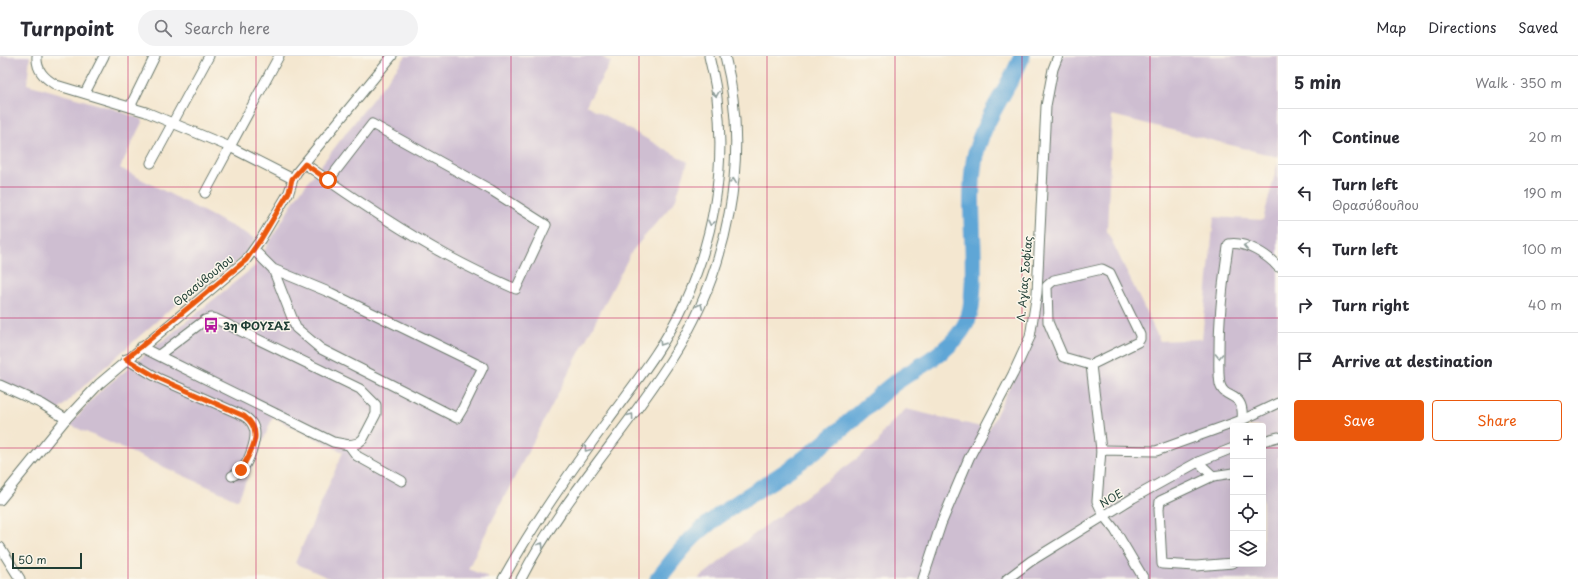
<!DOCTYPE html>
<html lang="en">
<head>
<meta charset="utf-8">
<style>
  body { margin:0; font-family:"Playpen Sans",sans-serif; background:#f2f2f3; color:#2b2b33 }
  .controls { position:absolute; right:12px; bottom:12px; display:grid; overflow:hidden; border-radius:4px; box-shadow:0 4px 16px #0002 }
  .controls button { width:36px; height:36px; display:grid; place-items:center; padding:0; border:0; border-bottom:1px solid #e1e1e2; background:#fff; color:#2b2b33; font:20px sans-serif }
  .scale { position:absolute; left:12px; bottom:10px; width:70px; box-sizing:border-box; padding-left:4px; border:2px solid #1f3d34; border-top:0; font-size:11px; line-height:14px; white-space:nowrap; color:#1f3d34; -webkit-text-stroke:3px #fbf7ec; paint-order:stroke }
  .stop { position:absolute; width:12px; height:12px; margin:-9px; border:3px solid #ea580c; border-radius:50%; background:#fff }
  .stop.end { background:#ea580c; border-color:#fff; box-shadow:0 1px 4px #0008 }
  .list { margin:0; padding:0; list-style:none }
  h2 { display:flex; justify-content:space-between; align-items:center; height:52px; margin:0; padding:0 16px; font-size:17px }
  h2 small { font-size:13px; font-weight:400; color:#7c7c81 }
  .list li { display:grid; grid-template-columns:26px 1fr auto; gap:12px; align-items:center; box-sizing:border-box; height:56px; padding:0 16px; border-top:1px solid #e1e1e2 }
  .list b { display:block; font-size:15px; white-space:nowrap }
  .list p { margin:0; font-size:13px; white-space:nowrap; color:#7c7c81 }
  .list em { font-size:13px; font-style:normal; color:#7c7c81 }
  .actions { display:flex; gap:8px; padding:12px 16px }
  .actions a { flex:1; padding:9px 0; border:1px solid #ea580c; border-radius:4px; text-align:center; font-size:14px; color:#ea580c }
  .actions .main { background:#ea580c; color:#fff }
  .icon { flex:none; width:22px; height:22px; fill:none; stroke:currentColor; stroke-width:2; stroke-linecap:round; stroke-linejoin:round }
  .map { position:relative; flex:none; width:1278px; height:523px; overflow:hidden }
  header { display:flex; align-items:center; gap:24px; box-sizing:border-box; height:56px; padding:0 20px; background:#fff; border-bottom:1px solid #e1e1e2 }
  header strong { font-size:19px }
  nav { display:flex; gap:22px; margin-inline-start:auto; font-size:14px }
  .search { width:280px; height:36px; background:#f2f2f3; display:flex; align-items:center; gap:10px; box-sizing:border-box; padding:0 14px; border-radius:22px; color:#7c7c81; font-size:15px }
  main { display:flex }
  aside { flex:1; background:#fff }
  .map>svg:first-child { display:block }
</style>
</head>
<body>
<header>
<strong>Turnpoint</strong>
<div class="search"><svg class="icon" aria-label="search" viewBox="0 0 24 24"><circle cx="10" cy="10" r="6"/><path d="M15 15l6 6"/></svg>Search here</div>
<nav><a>Map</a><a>Directions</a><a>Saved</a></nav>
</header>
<main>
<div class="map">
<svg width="1278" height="523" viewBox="0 0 1278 523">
  <rect width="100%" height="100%" fill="#fbf7ec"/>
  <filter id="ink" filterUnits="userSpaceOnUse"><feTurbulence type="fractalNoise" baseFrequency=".025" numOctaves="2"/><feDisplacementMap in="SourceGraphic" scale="8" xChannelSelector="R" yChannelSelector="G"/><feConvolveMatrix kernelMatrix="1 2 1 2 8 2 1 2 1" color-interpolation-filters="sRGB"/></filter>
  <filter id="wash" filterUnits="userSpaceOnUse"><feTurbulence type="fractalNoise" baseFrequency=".012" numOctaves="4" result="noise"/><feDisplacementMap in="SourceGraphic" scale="16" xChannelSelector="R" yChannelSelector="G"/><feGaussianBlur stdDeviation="0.9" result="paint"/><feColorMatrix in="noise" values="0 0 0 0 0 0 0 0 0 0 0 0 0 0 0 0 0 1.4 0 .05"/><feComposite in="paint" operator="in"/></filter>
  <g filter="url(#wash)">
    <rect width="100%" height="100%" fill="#f4e7d0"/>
    <g fill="#cebed1" fill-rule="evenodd">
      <path d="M0 0H30L27 28 114 53 143 64 120 112 256 183 243 201 168 255 89 325 59 354 0 327Z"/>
      <path d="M406 0H600L611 6 586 49 688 106 675 145 632 195 478 492 468 513 488 521V523H331L295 507 343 396 273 361 238 444 70 369 99 336 255 210 297 140Z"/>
      <path d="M1062 0H1278V101L1112 59 1107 175 1160 285 1202 283 1214 161 1263 164 1278 106V523H698L761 473 878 387 884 374 906 353 989 373 1033 283 1050 51 1059 6ZM1233 370H1263V508H1233Z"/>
    </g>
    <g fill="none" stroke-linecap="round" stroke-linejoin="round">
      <path stroke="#5fa6d6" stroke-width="17" d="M658 523C672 506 684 488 701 474 733 446 772 427 805 402 836 380 862 353 892 329 917 310 949 298 965 269 972 257 972 242 973 229 975 188 968 146 974 106 980 67 1008 35 1022 0"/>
    </g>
  </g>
  <g filter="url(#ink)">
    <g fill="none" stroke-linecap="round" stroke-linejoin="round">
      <g stroke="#6a786b" stroke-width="11">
        <g id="minor">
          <path d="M37 0C36 14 44 22 56 29L146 56 230 91 293 123"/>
          <path d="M85 37 104 0"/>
          <path d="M130 51 155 0"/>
          <path d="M151 107 209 0"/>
          <path d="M305 108C351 141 398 173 448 200 470 212 493 223 516 233L546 169 491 134 372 68 328 125"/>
          <path d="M205 137 279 0"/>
          <path d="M254 194 273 213 296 272 321 293 457 362 463 352 483 311 331 237 273 213"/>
          <path d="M141 291 333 386 349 389 358 387 363 383 376 358V349L360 333 216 263 211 262 205 264 159 299"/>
          <path d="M126 303 158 322 244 360C249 363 252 366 254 372 258 382 248 409 240 415 238 417 234 419 232 420"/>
          <path d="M1091 309 1063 301 1048 266 1047 230 1054 224 1102 213 1110 217 1140 279V283L1138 286 1091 309 1101 394"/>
          <path d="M0 329 42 348 66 363"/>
          <path d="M1242 364C1245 334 1224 345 1220 328 1218 317 1219 306 1219 294 1219 260 1223 225 1228 191L1229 188C1245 185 1268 199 1278 211"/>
          <path d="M1263 385 1278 381"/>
          <path d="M349 389 357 400 402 425"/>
          <path d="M1198 406 1213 420"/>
          <path d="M1233 417 1213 420 1160 445 1159 453 1162 508 1196 510 1233 507"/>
          <path d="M0 444 66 363 99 328 246 204 261 183 289 136 293 123 297 116 392 0"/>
          <path d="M0 491 20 523"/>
          <path d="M503 523C534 467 570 416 608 364 635 327 665 290 684 248 713 183 726 112 717 42 716 28 712 14 709 0"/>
          <path d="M521 523C561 444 624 378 671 304 728 216 751 102 725 0"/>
          <path d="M923 523 941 468 969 402 1013 318 1030 281 1037 237 1046 50 1053 13 1058 0"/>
          <path d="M1007 523 1031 505 1133 442 1198 406 1233 392"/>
          <path d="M1144 523 1115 474 1104 460 1097 445 1101 394 1156 395 1242 364 1278 347"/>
        </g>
      </g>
      <use href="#minor" stroke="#fff" stroke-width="9"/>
    </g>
    <defs><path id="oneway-chevron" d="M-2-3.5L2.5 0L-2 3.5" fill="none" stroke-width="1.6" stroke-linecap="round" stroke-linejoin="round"/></defs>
    <g stroke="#8f9e9a">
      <use href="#oneway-chevron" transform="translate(716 38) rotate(81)"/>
      <use href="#oneway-chevron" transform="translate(733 125) rotate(-84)"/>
      <use href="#oneway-chevron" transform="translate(711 167) rotate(103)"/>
      <use href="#oneway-chevron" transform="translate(1246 190) rotate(-167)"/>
      <use href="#oneway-chevron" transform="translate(700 250) rotate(-65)"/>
      <use href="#oneway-chevron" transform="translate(662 287) rotate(122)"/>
      <use href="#oneway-chevron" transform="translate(1219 300) rotate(90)"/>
      <use href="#oneway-chevron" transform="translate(631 360) rotate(-54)"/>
      <use href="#oneway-chevron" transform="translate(587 393) rotate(126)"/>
      <use href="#oneway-chevron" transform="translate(541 489) rotate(-58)"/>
    </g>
  </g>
  <g fill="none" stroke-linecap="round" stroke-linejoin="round" filter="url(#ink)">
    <path stroke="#ea580c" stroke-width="5" d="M241 414C250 396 266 376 244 360L158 322 126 303 246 204 261 183 289 136 292 123 305 108 328 124"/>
  </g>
  <path fill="none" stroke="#c2185b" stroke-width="1" stroke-opacity="0.55" d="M128 0V523M256 0V523M383 0V523M511 0V523M639 0V523M767 0V523M895 0V523M1022 0V523M1150 0V523M0 131H1278M0 262H1278M0 392H1233M1263 392H1278"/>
  <defs>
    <g id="bus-bare" transform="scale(1.2)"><path d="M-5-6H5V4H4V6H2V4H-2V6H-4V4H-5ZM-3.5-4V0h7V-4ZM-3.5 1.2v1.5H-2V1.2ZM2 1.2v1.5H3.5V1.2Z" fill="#b5179e" stroke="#fbf7ec" stroke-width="2.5" paint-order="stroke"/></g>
  </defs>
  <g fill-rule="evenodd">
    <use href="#bus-bare" x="211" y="269"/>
  </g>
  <g text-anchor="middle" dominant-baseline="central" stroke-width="3" stroke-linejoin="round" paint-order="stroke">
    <g font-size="11" fill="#1f3d34" stroke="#fbf7ec">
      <text transform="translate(1024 223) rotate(-85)">Λ. Αγίας Σοφίας</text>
      <text transform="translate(203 224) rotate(-39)">Θρασύβουλου</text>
      <text transform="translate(1111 442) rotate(-31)">NOE</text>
    </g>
    <g font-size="11" font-weight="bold" fill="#1f3d34" stroke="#fbf7ec" text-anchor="start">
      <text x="223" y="269">3η ΦΟΥΣΑΣ</text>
    </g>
  </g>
</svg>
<div class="controls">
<button>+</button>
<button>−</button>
<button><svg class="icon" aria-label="locate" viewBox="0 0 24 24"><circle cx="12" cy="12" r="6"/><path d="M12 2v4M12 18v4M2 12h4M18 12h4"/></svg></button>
<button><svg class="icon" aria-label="layers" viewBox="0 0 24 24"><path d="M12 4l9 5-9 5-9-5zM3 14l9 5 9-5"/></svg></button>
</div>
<div class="scale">50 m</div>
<div class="stop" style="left:328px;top:124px"></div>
<div class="stop end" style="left:241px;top:414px"></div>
</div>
<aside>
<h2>5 min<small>Walk · 350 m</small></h2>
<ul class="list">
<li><svg class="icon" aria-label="ahead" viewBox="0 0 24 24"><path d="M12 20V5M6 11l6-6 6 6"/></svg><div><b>Continue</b></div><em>20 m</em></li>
<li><svg class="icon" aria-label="left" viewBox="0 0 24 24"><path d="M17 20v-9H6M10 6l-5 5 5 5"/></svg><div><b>Turn left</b><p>Θρασύβουλου</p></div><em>190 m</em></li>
<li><svg class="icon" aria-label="left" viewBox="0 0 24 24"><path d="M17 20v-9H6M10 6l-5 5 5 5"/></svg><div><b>Turn left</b></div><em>100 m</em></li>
<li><svg class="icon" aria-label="right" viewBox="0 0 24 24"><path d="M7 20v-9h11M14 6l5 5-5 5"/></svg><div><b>Turn right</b></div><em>40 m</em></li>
<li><svg class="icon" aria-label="arrive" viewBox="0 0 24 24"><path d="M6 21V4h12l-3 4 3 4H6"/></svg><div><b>Arrive at destination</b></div></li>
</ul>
<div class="actions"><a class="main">Save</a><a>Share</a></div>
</aside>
</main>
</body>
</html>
